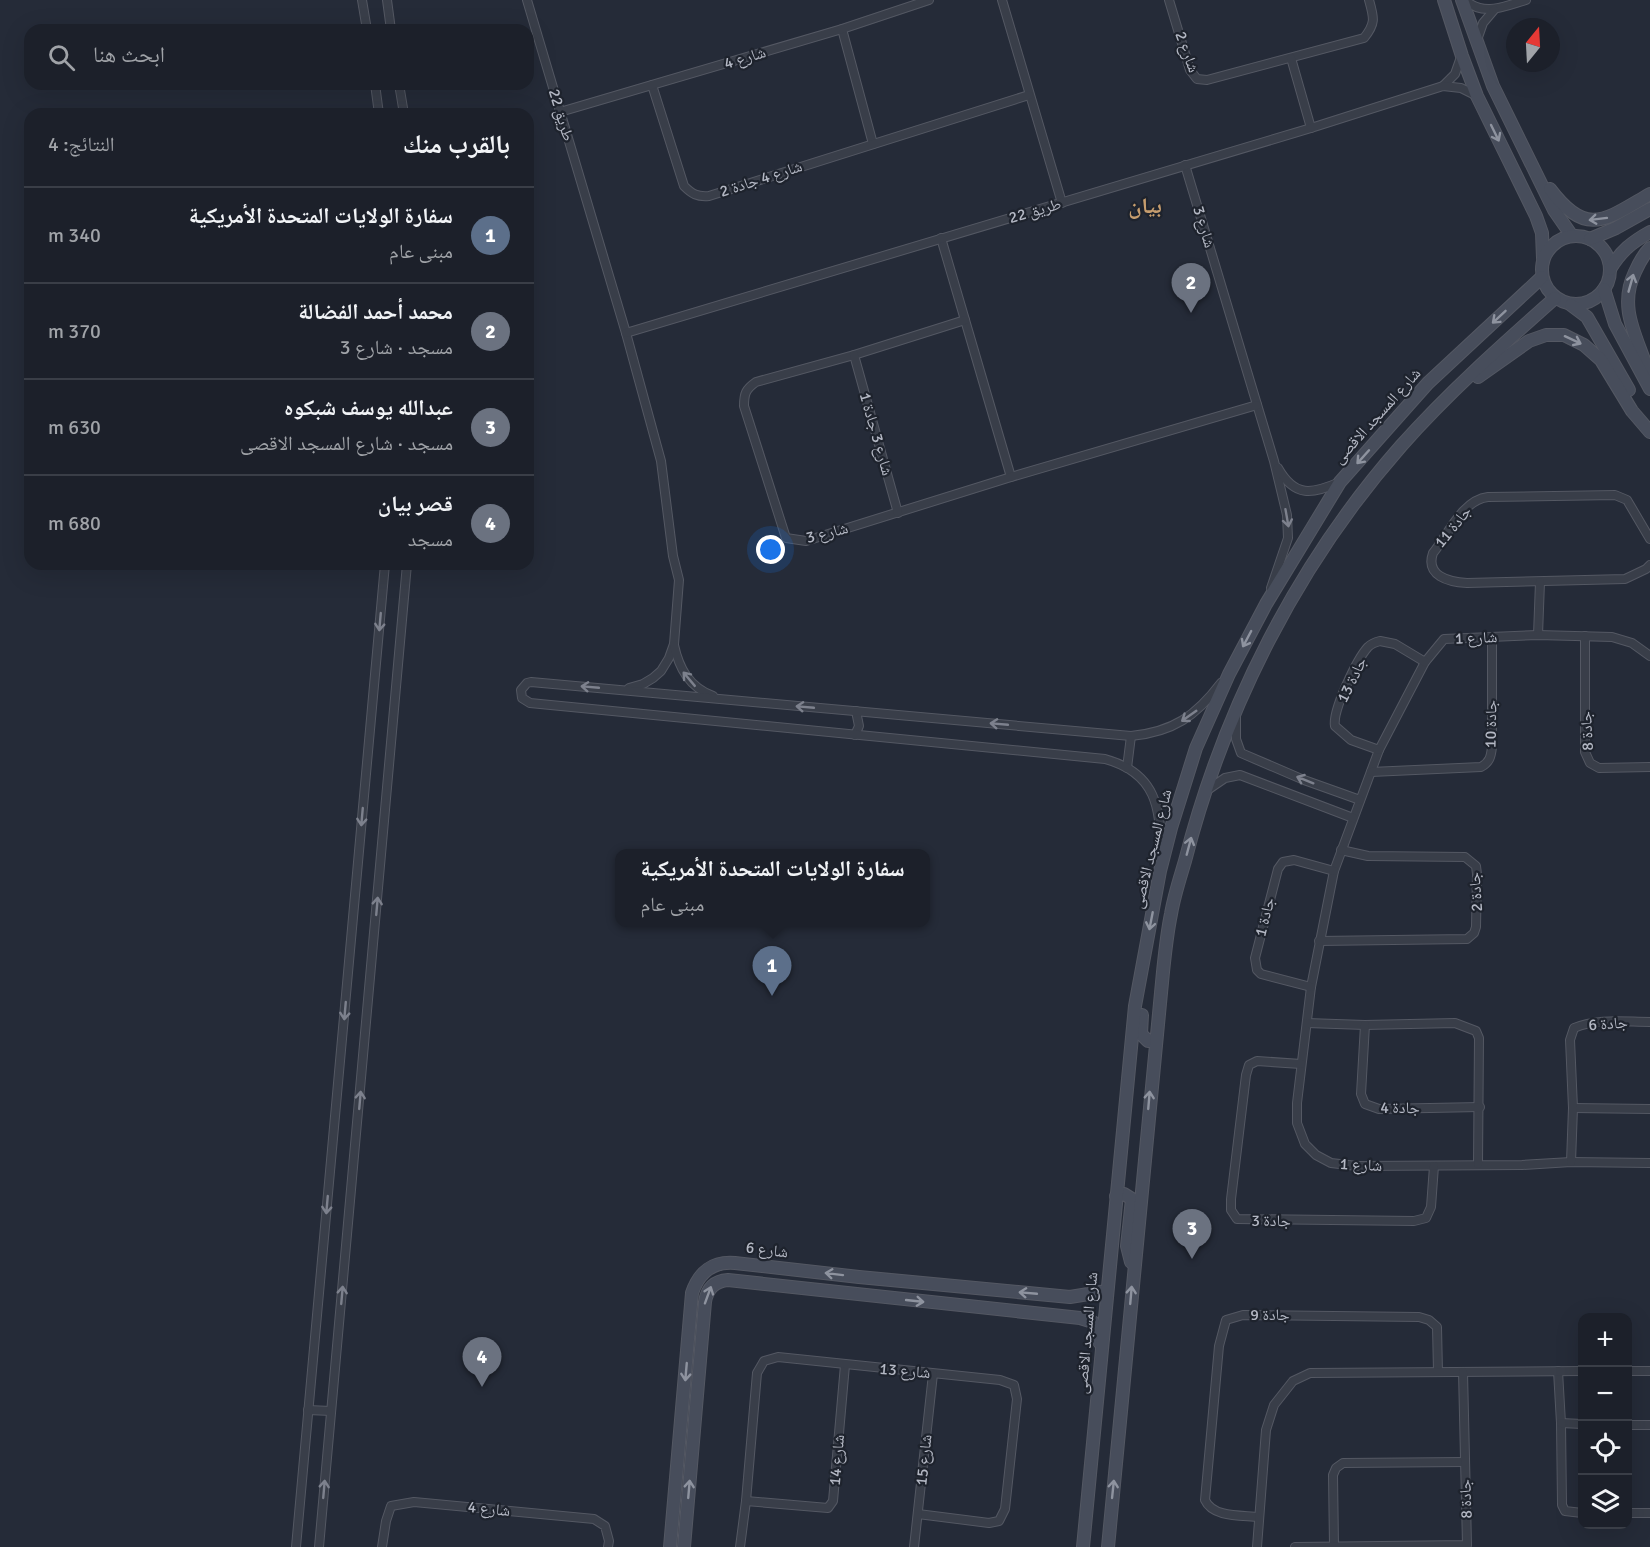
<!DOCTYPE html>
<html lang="ar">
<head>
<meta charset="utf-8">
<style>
  body { margin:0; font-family:Signika,"Noto Naskh Arabic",sans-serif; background:#252832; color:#f1f3f6; direction:rtl }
  .controls { position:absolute; right:18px; bottom:18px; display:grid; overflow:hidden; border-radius:12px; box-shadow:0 6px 24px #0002 }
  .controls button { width:54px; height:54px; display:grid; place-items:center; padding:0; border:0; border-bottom:2px solid #3a3e47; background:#1c202a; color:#f1f3f6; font:30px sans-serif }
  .compass { position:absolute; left:1506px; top:18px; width:54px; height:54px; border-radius:50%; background:#1c202a; box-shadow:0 6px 24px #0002; rotate:18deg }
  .you { position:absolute; left:771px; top:550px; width:21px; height:21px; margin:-15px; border:4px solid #fff; border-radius:50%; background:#1a73e8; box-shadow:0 0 0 9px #1a73e833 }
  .badge { display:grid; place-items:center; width:39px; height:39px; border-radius:50%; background:#db2777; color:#fff; font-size:20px; font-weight:700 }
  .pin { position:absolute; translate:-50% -50px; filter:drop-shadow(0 2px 3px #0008) }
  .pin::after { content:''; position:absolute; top:32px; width:21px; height:18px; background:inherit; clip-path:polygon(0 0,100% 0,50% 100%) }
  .popup { position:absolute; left:615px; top:849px; width:315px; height:78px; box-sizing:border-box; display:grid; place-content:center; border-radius:12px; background:#1c202a; filter:drop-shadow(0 2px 4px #0005); font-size:20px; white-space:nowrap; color:#a0a3a8 }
  .popup b { font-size:22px; color:#f1f3f6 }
  .popup::after { content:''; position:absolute; left:50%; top:100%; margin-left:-12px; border:12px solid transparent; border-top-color:#1c202a }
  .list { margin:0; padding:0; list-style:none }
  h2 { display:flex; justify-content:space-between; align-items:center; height:78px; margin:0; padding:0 24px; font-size:26px }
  h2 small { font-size:20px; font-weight:400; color:#a0a3a8 }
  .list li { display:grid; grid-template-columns:39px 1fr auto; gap:18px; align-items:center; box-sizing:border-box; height:96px; padding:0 24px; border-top:2px solid #3a3e47 }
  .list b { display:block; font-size:22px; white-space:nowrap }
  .list p { margin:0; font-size:20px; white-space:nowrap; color:#a0a3a8 }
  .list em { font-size:20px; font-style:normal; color:#a0a3a8 }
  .icon { flex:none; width:33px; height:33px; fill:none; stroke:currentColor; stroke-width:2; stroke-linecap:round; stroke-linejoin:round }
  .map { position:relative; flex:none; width:1650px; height:1547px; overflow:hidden; direction:ltr }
  .search { position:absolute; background:#1c202a; box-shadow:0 6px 24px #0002; left:24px; top:24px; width:510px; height:66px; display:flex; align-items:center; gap:15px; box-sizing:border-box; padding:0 21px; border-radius:18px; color:#a0a3a8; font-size:22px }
  .panel { position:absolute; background:#1c202a; box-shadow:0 6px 24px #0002; left:24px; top:108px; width:510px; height:462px; border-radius:18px; direction:rtl }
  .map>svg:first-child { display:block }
</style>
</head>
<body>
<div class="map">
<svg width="1650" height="1547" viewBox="0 0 1650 1547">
  <rect width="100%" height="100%" fill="#252b38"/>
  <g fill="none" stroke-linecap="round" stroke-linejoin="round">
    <g stroke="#545863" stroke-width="10">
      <g id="street">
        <path d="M362 0 367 30"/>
        <path d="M387 0 391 30"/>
        <path d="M527 0 626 333 661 461 673 556 679 580 674 644 669 658 661 671 653 678 643 684 629 688"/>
        <path d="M1002 0 1062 203"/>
        <path d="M1169 0 1190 70 1197 79 1207 80 1364 38C1376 23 1374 18 1369 0"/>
        <path d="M1465 0C1484 17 1505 6 1526 0"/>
        <path d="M842 29 873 144"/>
        <path d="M1477 40 1483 23 1494 10"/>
        <path d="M1291 58 1311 128"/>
        <path d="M375 84 379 114"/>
        <path d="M399 84 404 114"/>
        <path d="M652 85 684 186C692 194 697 197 709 196L1029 95"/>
        <path d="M1443 86 1455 74 1461 57"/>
        <path d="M560 112 842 29 929 0"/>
        <path d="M1185 165 1274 461 1287 515 1288 538 1271 588"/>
        <path d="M941 238 1011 477"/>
        <path d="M965 320 854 355 756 382C746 389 744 393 744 406L786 538 806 541 1011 477 1257 405"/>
        <path d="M626 333 1311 128 1443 86 1461 88 1477 96"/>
        <path d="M854 355 898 513"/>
        <path d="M1278 468C1295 498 1312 494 1340 482"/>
        <path d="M1650 539 1627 500 1615 495 1488 497C1462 500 1448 535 1433 553 1425 576 1449 582 1467 583L1625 579 1646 569 1650 565"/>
        <path d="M1538 635 1540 582"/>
        <path d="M1585 636V752L1590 763 1599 768 1650 767"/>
        <path d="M674 645C679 668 689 687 713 696"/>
        <path d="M1650 656 1632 643 1612 637 1538 635 1444 639 1425 662 1379 750 1334 871 1311 987 1297 1103V1123L1305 1144 1316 1155 1331 1163 1357 1166 1522 1165 1571 1162 1650 1163"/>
        <path d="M1236 717V739L1241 753 1304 780 1360 800"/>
        <path d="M855 735 859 726 856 711"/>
        <path d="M1379 750 1351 740 1335 726C1332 711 1357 659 1368 647 1371 644 1376 642 1380 641L1395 644 1425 662"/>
        <path d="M1127 768 1131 736"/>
        <path d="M1371 772 1481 767C1490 762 1491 756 1492 747V638"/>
        <path d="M1206 791 1225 778 1240 775 1353 818"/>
        <path d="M1161 854C1161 808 1156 773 1105 759L530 703 522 698 521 690 527 683 531 682 1131 736C1173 732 1196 716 1221 683"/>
        <path d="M1319 941 1467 939 1474 933 1476 927 1477 874 1476 866 1465 857 1368 856 1341 850"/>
        <path d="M1311 987 1261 974 1257 970 1255 958 1278 869 1283 862 1294 860 1334 871"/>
        <path d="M1307 1023 1365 1025 1455 1023 1476 1031 1479 1038 1478 1164"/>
        <path d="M1365 1025 1361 1094 1365 1104 1379 1109 1480 1107"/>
        <path d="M1301 1064 1257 1061 1249 1065 1246 1075 1231 1199V1210L1237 1219 1414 1221 1426 1218 1431 1207 1434 1166"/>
        <path d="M1573 1108 1650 1109"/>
        <path d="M1571 1162 1573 1108 1570 1040 1574 1028C1598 1018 1625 1022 1650 1022"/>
        <path d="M1558 1371 1561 1423 1562 1505 1565 1511 1582 1513"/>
        <path d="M1628 1371H1650"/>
        <path d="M308 1410 331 1411"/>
        <path d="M1561 1423 1582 1424"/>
        <path d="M1628 1425H1650"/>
        <path d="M746 1501 828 1508 833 1501 845 1365"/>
        <path d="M1628 1513H1650"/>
        <path d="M1259 1517C1242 1515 1213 1518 1205 1500L1219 1346 1226 1320 1243 1315 1419 1317 1429 1320 1437 1327 1438 1372"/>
        <path d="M1334 1546 1333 1475 1336 1468 1343 1463 1465 1462"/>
        <path d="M296 1547 385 564"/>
        <path d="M319 1547 407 564"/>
        <path d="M382 1547 386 1521 391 1506 414 1502 594 1519 605 1526 609 1541 608 1547"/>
        <path d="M740 1547 746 1501 757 1373 764 1361 778 1357 1000 1380 1014 1385 1017 1399 1005 1509 999 1521 989 1523 918 1514"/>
        <path d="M914 1547 933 1374"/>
        <path d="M1257 1547 1266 1430 1274 1405 1293 1381 1310 1373 1582 1371"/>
        <path d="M1295 1547 1467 1545 1463 1372"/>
      </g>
    </g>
    <g stroke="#545863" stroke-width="14">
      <g id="secondary">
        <path d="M1444 0 1462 56 1477 96 1536 216 1542 233 1543 258"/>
        <path d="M1462 0 1493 86 1554 210 1572 236"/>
        <path d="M1550 189C1587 238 1605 220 1650 194"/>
        <circle cx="1576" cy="270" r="34"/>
        <path d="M1590 239 1616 228 1650 209"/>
        <path d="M1650 248C1643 255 1639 263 1635 272 1616 311 1641 342 1650 379"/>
        <path d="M1610 269C1621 251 1632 242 1650 232"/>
        <path d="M1604 289 1615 324 1650 389"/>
        <path d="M1571 305 1587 317 1629 390"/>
        <path d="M1478 377 1529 341 1546 335H1564L1584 345 1601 360 1632 411 1650 432"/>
        <path d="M1142 1015 1141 1034 1148 1041 1155 1040"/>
        <path d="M1116 1196 1124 1194 1132 1199 1127 1246 1131 1262"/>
        <path d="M670 1547 692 1293C699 1272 713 1261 735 1263L859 1277 1070 1297 1107 1291"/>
        <path d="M684 1547 705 1302C707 1289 714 1281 728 1280L1080 1318 1093 1322 1098 1333 1099 1342"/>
        <path d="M1083 1547 1135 1006 1160 871 1171 828 1196 748 1229 674 1266 604 1340 482 1428 383 1542 277"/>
        <path d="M1108 1547 1163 972C1165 953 1167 933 1171 914 1174 896 1180 878 1185 861 1224 709 1297 564 1401 446 1448 393 1502 345 1555 298"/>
      </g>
    </g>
    <use href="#street" stroke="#393e49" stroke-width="8"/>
    <use href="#secondary" stroke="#474d5b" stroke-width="12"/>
  </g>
  <defs><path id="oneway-shaft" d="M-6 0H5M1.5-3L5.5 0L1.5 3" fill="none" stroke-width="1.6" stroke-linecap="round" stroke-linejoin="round" transform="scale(1.5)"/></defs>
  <g stroke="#8e939f">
    <use href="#oneway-shaft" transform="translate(1495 133) rotate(64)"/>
    <use href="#oneway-shaft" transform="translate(1598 219) rotate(173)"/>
    <use href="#oneway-shaft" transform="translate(1631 283) rotate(-74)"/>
    <use href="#oneway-shaft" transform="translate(1499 317) rotate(137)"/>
    <use href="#oneway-shaft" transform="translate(1573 340) rotate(25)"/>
    <use href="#oneway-shaft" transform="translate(1363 457) rotate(132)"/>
    <use href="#oneway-shaft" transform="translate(1247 639) rotate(118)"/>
    <use href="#oneway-shaft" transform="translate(1189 846) rotate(-75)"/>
    <use href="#oneway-shaft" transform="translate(1151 921) rotate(101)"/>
    <use href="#oneway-shaft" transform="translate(1149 1100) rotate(-85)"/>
    <use href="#oneway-shaft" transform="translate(834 1274) rotate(-173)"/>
    <use href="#oneway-shaft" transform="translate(1028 1293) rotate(-175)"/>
    <use href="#oneway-shaft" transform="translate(708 1295) rotate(-70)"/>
    <use href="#oneway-shaft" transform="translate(1131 1295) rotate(-85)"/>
    <use href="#oneway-shaft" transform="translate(915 1301) rotate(6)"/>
    <use href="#oneway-shaft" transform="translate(686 1372) rotate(95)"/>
    <use href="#oneway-shaft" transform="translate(689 1489) rotate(-85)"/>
    <use href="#oneway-shaft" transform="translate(1113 1489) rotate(-84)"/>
  </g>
  <g stroke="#7d818d">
    <use href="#oneway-shaft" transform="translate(1287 518) rotate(80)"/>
    <use href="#oneway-shaft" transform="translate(380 622) rotate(95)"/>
    <use href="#oneway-shaft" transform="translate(689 679) rotate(-130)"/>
    <use href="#oneway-shaft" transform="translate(590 687) rotate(-175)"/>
    <use href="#oneway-shaft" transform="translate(805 707) rotate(-175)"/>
    <use href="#oneway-shaft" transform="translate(1189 716) rotate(145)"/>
    <use href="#oneway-shaft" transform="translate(999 724) rotate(-175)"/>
    <use href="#oneway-shaft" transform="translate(1305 780) rotate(-158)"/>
    <use href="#oneway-shaft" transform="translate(362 817) rotate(95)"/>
    <use href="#oneway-shaft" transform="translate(377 906) rotate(-85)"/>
    <use href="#oneway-shaft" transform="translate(345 1011) rotate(95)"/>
    <use href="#oneway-shaft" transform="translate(360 1100) rotate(-85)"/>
    <use href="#oneway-shaft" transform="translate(327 1205) rotate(95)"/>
    <use href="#oneway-shaft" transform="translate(342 1295) rotate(-85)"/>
    <use href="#oneway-shaft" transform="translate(324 1489) rotate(-85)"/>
  </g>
  <g text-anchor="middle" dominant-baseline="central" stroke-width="4.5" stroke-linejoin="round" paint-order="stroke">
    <g font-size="16" fill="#b4b8c4" stroke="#1e232d">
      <text transform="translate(1187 52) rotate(70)">شارع 2</text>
      <text transform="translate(745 58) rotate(-17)">شارع 4</text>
      <text transform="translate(561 115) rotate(73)">طريق 22</text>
      <text transform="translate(761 179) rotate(-18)">شارع 4 جادة 2</text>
      <text transform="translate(1035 211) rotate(-16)">طريق 22</text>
      <text transform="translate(1204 227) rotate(73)">شارع 3</text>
      <text transform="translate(1377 416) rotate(-48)">شارع المسجد الاقصى</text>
      <text transform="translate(876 434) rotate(74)">شارع 3 جادة 1</text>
      <text transform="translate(1453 527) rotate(-51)">جادة 11</text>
      <text transform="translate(827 533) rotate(-14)">شارع 3</text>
      <text transform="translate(1476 638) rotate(-2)">شارع 1</text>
      <text transform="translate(1352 680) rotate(-64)">جادة 13</text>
      <text transform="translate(1491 724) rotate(-89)">جادة 10</text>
      <text transform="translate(1587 731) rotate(-93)">جادة 8</text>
      <text transform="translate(1152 849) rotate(-76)">شارع المسجد الاقصى</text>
      <text transform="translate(1476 892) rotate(-94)">جادة 2</text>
      <text transform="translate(1265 917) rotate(-76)">جادة 1</text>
      <text transform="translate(1608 1024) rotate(-4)">جادة 6</text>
      <text transform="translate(1400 1108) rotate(1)">جادة 4</text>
      <text transform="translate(1361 1165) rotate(3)">شارع 1</text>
      <text transform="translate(1271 1221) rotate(1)">جادة 3</text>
      <text transform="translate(767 1250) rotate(7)">شارع 6</text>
      <text x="1270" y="1315">جادة 9</text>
      <text transform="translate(1087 1333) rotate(-85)">شارع المسجد الاقصى</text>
      <text transform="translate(905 1371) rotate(5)">شارع 13</text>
      <text transform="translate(837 1460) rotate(-85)">شارع 14</text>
      <text transform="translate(924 1460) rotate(-84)">شارع 15</text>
      <text transform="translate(1466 1499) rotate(-92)">جادة 8</text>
      <text transform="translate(489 1509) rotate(6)">شارع 4</text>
    </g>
    <g font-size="22" font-weight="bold" fill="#c69d6e" stroke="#1e232d">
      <text x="1145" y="205">بيان</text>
    </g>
  </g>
</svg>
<div class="controls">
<button>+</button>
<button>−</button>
<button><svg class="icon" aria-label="locate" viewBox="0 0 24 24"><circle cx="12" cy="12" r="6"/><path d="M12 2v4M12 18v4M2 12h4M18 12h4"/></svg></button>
<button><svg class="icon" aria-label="layers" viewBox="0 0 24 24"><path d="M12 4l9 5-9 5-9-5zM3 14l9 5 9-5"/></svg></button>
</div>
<svg class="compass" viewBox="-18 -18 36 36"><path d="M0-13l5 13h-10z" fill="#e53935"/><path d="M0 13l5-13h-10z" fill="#a0a3a8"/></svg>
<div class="you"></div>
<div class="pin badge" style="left:772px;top:996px;background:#5c6f8a">1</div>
<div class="popup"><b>سفارة الولايات المتحدة الأمريكية</b>مبنى عام</div>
<div class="pin badge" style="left:1191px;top:313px;background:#6b7280">2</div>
<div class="pin badge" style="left:1192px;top:1259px;background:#6b7280">3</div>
<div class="pin badge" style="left:482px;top:1387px;background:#6b7280">4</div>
<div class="search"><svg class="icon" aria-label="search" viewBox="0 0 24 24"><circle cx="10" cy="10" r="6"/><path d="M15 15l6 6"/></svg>ابحث هنا</div>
<section class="panel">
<h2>بالقرب منك<small>النتائج: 4</small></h2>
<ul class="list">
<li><span class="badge" style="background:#5c6f8a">1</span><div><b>سفارة الولايات المتحدة الأمريكية</b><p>مبنى عام</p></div><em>340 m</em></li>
<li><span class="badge" style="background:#6b7280">2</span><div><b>محمد أحمد الفضالة</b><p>مسجد · شارع 3</p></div><em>370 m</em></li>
<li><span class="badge" style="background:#6b7280">3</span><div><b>عبدالله يوسف شبكوه</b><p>مسجد · شارع المسجد الاقصى</p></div><em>630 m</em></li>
<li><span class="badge" style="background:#6b7280">4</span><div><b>قصر بيان</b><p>مسجد</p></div><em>680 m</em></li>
</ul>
</section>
</div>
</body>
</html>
